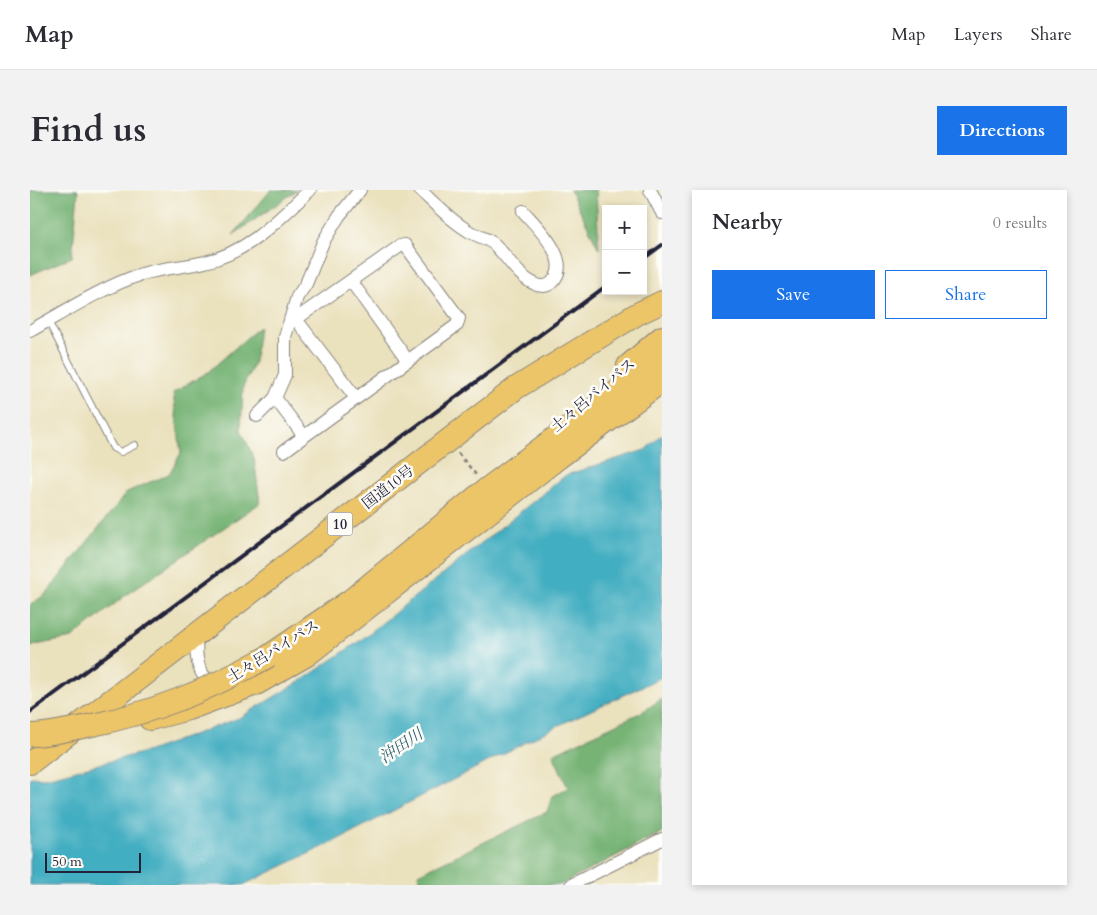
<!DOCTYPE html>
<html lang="en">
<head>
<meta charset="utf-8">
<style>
  body { margin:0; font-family:Cardo,"Noto Serif JP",serif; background:#f2f2f3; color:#2b2b33 }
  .controls { position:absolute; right:15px; top:15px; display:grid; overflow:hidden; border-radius:0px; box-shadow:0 2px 8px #0003 }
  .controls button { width:45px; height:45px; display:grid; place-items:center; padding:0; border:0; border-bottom:1px solid #e1e1e2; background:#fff; color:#2b2b33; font:25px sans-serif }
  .scale { position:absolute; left:15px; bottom:12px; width:96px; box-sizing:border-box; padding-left:5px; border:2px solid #22223b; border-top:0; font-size:14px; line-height:18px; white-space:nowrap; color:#22223b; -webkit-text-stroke:4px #fdfcf7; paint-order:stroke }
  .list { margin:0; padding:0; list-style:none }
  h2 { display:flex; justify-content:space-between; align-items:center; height:65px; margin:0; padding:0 20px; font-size:21px }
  h2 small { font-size:16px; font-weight:400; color:#7c7c81 }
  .actions { display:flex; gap:10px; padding:15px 20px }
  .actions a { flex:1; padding:11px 0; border:1px solid #1a73e8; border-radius:0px; text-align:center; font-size:18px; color:#1a73e8 }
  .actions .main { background:#1a73e8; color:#fff }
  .map { position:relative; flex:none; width:632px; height:695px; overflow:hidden; border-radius:0px }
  header { display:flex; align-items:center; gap:30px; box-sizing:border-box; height:70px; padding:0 25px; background:#fff; border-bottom:1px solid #e1e1e2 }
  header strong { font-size:24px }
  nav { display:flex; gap:28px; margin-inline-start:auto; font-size:18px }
  .intro { display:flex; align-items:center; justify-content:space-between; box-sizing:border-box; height:120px; padding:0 30px }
  h1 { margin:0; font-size:35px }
  .button { padding:12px 22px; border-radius:0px; background:#1a73e8; color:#fff; font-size:18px; font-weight:700 }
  main { display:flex; gap:30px; padding:0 30px }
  aside { flex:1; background:#fff; border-radius:0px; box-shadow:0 2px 8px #0003 }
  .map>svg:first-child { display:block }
</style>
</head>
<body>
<header>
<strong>Map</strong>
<nav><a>Map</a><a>Layers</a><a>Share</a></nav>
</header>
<div class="intro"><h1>Find us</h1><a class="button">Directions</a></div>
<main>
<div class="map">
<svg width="632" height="695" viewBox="0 0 632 695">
  <rect width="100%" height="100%" fill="#fdfcf7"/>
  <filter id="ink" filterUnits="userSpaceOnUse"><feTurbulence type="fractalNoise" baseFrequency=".02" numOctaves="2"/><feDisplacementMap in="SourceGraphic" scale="10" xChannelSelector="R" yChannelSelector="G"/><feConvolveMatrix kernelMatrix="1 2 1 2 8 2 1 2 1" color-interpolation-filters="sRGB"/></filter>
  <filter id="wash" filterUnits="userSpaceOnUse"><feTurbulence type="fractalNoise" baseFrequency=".0096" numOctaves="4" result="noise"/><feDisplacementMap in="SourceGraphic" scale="20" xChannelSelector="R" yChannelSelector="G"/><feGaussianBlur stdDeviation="1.12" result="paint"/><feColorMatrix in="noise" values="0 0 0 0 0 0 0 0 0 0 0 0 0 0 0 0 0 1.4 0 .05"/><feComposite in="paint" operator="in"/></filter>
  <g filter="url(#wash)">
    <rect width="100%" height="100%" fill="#eae1bd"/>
    <g fill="#76b374" stroke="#4c6a58">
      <path d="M0 0H48V2L42 67 0 85Z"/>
      <path d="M241 0H267L203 45Z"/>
      <path d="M540 0H566L569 59Z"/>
      <path d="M229 137 224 173 213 197 211 240 224 268 230 313 97 404 42 448 0 456V415L16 404 97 302 139 284 151 263 143 203 178 182Z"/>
      <path d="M632 509V642L530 695H393L388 684 517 622 522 606 538 598 523 564 612 522Z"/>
    </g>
    <path fill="#42aec1" stroke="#32687e" d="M632 244V487L527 536 299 654 213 695H0V587L16 588 119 561 209 528 274 489 331 450 536 285 615 260Z"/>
  </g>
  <g filter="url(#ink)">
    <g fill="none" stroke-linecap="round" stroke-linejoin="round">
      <g stroke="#86827c" stroke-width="8">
        <path id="lane" d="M18 131 83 258 91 262 105 255"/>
      </g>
      <g stroke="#86827c" stroke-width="14">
        <g id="street">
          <path d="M390 0C405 14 419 29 437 40 445 46 455 47 464 54 477 66 488 87 505 94 510 97 518 97 522 92 544 71 506 36 493 21"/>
          <path d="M620 0 632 23"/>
          <path d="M321 91 378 171"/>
          <path d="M262 124 326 208"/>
          <path d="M0 141C36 121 73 97 112 84 132 78 154 77 175 72 219 62 248 30 280 0"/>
          <path d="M245 208 255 185V147L267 107 276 94 293 52 309 26 330 0"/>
          <path d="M227 226 245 208 274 246"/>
          <path d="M254 261 427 135 429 128 375 55 370 56 266 129"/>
          <path d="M167 445C165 463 166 489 187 494"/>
          <path d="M541 695 632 649"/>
        </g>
      </g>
      <g stroke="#86827c" stroke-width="24">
        <g id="highway">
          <path d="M598 176 632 147"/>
          <path d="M239 466 321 410 450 304 632 168"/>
          <path d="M120 529 158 519 226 494 277 465 528 268 632 191"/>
          <path d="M0 573 486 198 607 124 632 112"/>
        </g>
      </g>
      <path stroke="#86827c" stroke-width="2.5" stroke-dasharray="4 4" stroke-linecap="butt" d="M428 263 447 286"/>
      <use href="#lane" stroke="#fff" stroke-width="6"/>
      <use href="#street" stroke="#fff" stroke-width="12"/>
      <use href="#highway" stroke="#edc569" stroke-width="22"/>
      <g stroke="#22223b" stroke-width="4">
        <path d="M613 69 632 55"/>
        <path d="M0 522 576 96"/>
      </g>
      <g stroke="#86827c" stroke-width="24" stroke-linecap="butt">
        <path id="highway-bridge" d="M0 545C18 545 36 540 53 537 124 523 177 501 239 466"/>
      </g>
      <use href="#highway-bridge" stroke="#edc569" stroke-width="22"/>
    </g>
  </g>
  <g text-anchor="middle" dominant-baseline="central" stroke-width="5" stroke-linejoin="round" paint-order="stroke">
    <rect fill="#fdfcf7" stroke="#646373" stroke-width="1" x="297.5" y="322.5" width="25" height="23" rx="4"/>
    <g font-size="14" font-weight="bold" fill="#22223b">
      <text x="310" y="334">10</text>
    </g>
    <g font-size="15" fill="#22223b" stroke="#fdfcf7">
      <text transform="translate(563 205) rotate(-40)">土々呂バイパス</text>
      <text transform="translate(358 297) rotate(-38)">国道10号</text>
      <text transform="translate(243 461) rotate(-32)">土々呂バイパス</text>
    </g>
    <g font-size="16" font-style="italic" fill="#306177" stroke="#fdfcf7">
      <text transform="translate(371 556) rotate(-34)">沖田川</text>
    </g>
  </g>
</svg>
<div class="controls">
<button>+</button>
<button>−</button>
</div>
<div class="scale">50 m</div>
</div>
<aside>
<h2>Nearby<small>0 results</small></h2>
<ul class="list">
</ul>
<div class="actions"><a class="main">Save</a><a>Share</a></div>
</aside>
</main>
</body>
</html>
